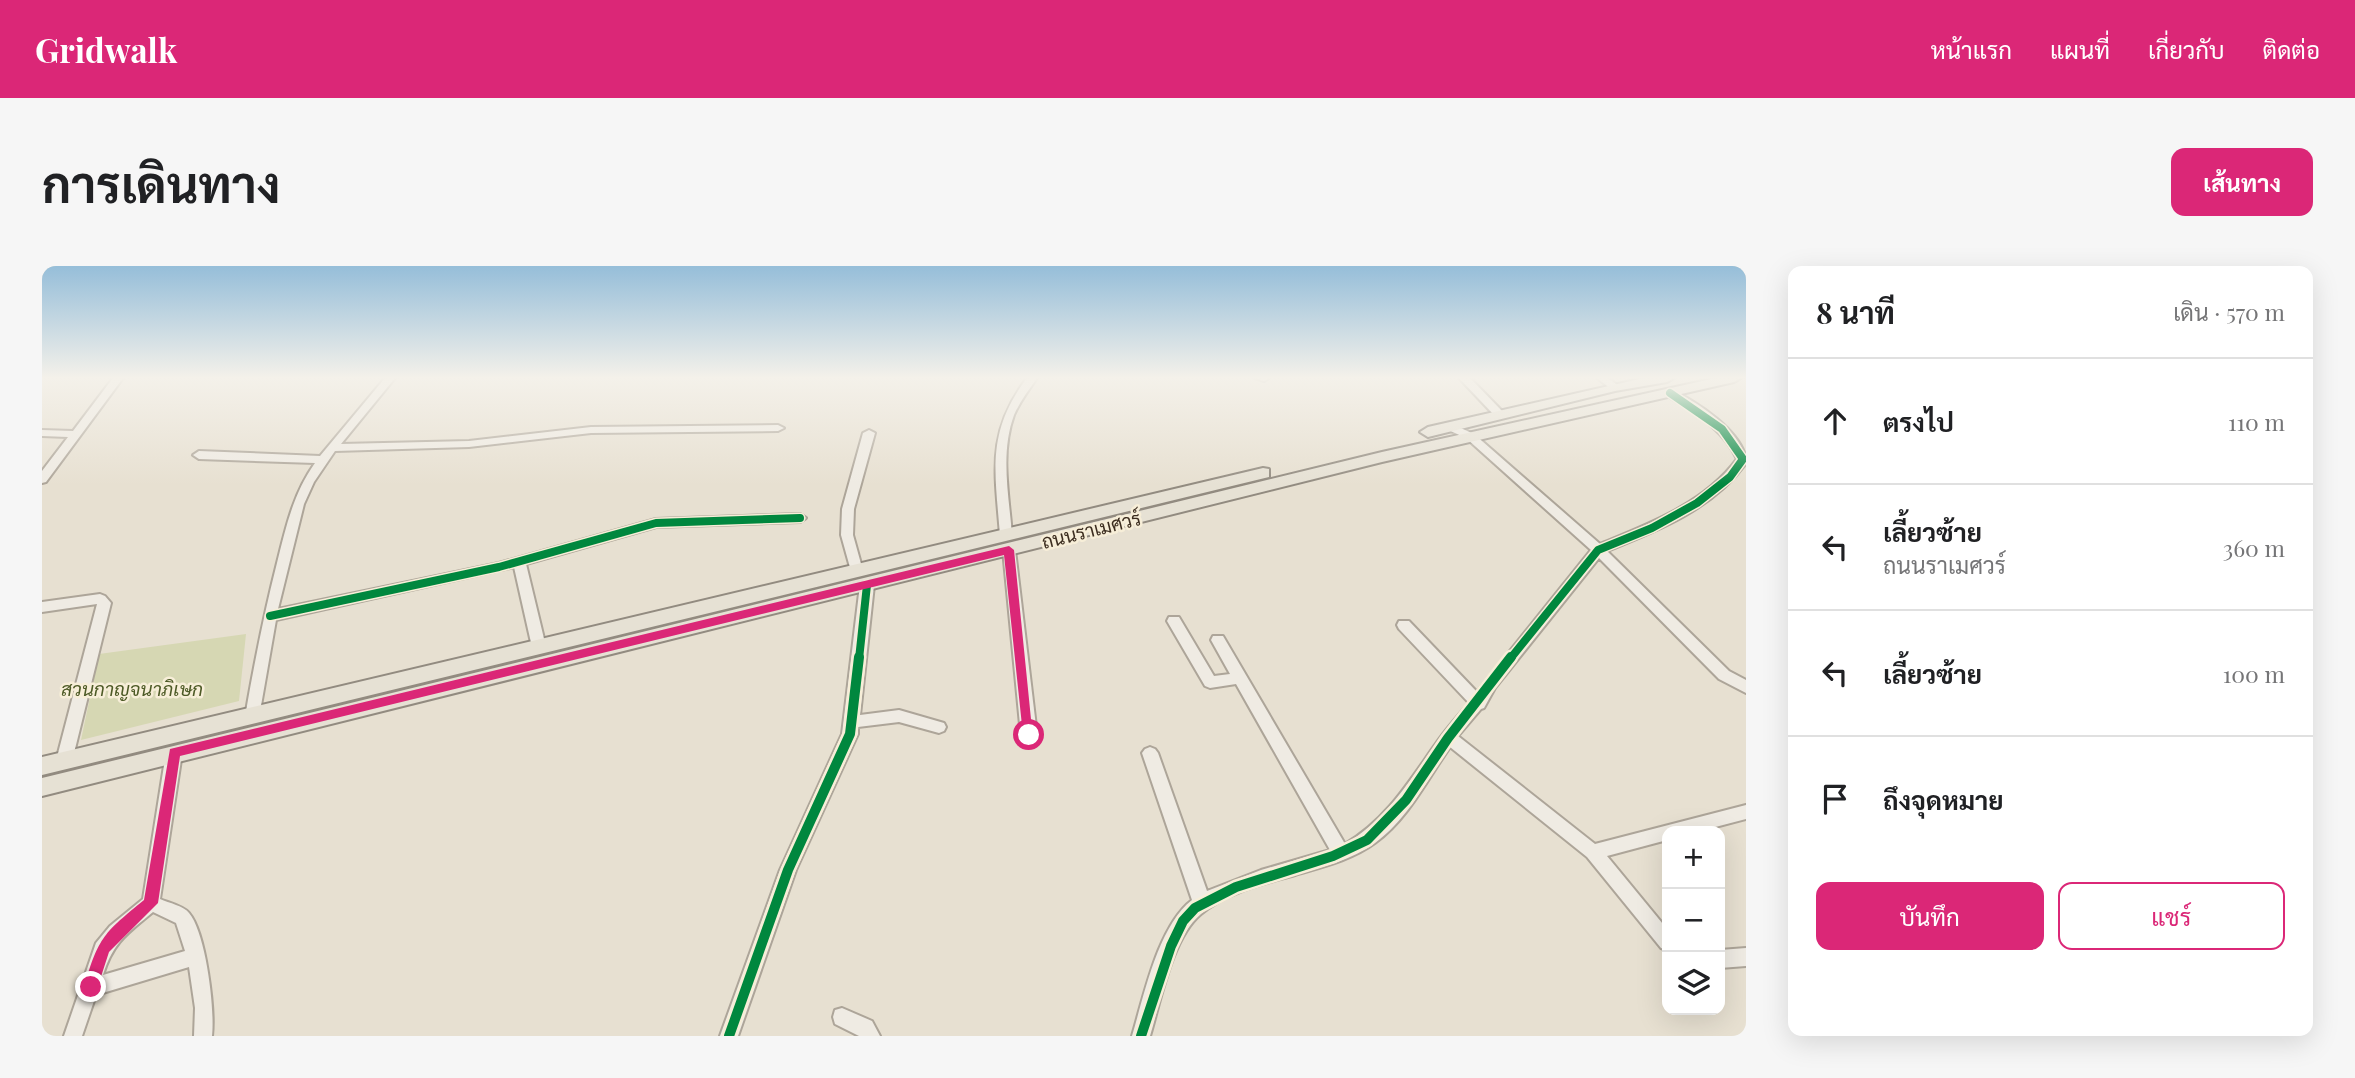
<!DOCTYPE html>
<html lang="th">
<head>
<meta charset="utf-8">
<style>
  body { margin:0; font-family:"Playfair Display",Sarabun,serif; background:#f6f6f6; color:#202124 }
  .controls { position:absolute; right:21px; bottom:21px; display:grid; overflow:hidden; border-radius:14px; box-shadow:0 7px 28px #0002 }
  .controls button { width:63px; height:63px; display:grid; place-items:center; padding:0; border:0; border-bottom:2px solid #e0e0e0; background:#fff; color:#202124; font:35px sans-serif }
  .stop { position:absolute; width:21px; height:21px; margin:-16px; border:5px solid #db2777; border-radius:50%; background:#fff }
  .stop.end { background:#db2777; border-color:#fff; box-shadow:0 2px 7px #0008 }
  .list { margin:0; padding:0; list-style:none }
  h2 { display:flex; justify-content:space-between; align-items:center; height:91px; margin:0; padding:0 28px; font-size:30px }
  h2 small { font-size:23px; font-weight:400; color:#757577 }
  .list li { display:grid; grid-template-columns:46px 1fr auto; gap:21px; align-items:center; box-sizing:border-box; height:126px; padding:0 28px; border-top:2px solid #e0e0e0 }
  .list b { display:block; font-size:26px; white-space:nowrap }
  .list p { margin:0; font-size:23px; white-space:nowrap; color:#757577 }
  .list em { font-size:23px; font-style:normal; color:#757577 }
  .actions { display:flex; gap:14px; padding:21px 28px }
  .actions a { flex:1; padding:16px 0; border:2px solid #db2777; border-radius:14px; text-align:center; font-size:24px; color:#db2777 }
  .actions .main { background:#db2777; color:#fff }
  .icon { flex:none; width:38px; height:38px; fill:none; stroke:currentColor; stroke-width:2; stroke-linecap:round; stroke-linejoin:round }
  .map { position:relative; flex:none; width:1704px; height:770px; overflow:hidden; border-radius:14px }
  header { display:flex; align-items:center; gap:42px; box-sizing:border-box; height:98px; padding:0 35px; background:#db2777; color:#fff }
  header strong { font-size:33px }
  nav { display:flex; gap:38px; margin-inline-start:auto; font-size:24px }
  .intro { display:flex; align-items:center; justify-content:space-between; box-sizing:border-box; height:168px; padding:0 42px }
  h1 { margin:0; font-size:49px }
  .button { padding:18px 32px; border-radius:14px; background:#db2777; color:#fff; font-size:24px; font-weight:700 }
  main { display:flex; gap:42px; padding:0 42px }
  aside { flex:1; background:#fff; border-radius:14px; box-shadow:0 7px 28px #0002 }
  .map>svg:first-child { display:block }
</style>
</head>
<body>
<header>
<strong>Gridwalk</strong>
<nav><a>หน้าแรก</a><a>แผนที่</a><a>เกี่ยวกับ</a><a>ติดต่อ</a></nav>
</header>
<div class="intro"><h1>การเดินทาง</h1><a class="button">เส้นทาง</a></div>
<main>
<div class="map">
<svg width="1704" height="770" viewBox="0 0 1704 770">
  <rect width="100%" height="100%" fill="#e7e0d1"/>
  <path fill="#d6d7b3" d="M204 368 197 435 39 474 57 388Z"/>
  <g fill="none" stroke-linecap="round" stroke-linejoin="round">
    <g stroke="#ada599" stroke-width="4">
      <g id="minor">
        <path d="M71 112H81L4 216 0 217V205L26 171 0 170V164L31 165Z"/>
        <path d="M343 112H353L299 178 427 175 549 161 736 159 742 162 736 165 549 167 427 181 293 185 272 216 262 238 236 343 457 297 614 253 758 248 764 252 758 256 614 261 484 298 504 381 497 386 490 381 472 301 234 354 217 451 215 455H205L203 451C212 399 222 348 235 297 244 261 251 228 273 197L157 193 151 189 157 185 278 190Z"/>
        <path d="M985 112H995C987 124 978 135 972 149 958 187 967 230 970 269L964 273 958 269C953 205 944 166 985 112Z"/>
        <path d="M1213 112H1227L1222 115Z"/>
        <path d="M1417 112H1428L1461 146V150H1453Z"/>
        <path d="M1555 112H1566L1578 121 1577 123H1569Z"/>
        <path d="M1628 124C1653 133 1704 168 1704 197 1671 243 1615 265 1565 285L1687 405 1704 414V427L1677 413 1557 292 1453 422 1442 442 1439 443 1416 470 1553 578 1704 539V553L1658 565H1625V574L1565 590 1625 663V684L1619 682 1545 591 1408 481C1385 514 1366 553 1333 577 1310 594 1280 601 1253 609 1222 618 1185 626 1159 648 1130 672 1119 734 1108 770H1090C1102 730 1116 660 1150 634L1100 487 1103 483 1108 481 1113 483 1116 487 1165 625 1219 604 1288 584 1194 418 1168 422 1163 420 1125 355 1127 351H1137L1172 410 1188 408 1169 374 1171 370H1181L1303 578C1344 554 1366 517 1393 479 1403 464 1415 451 1427 437L1357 363 1355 359 1357 355H1367L1435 426 1549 284 1424 172 1404 163V159H1412L1432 168 1558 278C1607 258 1663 237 1695 193 1681 162 1652 147 1624 129L1623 127Z"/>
        <path d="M827 164 833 167 812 243 811 269 821 305 815 310 809 305 799 269 800 243 821 167Z"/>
        <path d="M967 280 973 284 995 469 992 473 987 475 982 473 979 469 961 284Z"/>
        <path d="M825 314 832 319 818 449 857 444 902 457 904 461 902 465 897 467 857 456 816 461V468L754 604 696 770H678L738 604 800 468 818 319Z"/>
        <path d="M58 328 63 330 69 337 30 495 27 500 22 501 17 500 14 495 55 338 0 346V336Z"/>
        <path d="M132 481 137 483 140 487 118 633C127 637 142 640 147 647 164 667 173 744 170 770H152L153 742 147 701 54 729 40 770H22L54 677 68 660 101 633 124 487 127 483ZM111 646 134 657 143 685 61 709C71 676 86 667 111 646Z"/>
        <path d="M1704 682V700L1678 702V684Z"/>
        <path d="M800 742 830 755 838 770H817L793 758 791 751 793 744Z"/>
      </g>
    </g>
    <g stroke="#928b80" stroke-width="4">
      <g id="major">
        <path d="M1602 112H1632L1625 116 1573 125 1386 171 1378 166 1386 161Z"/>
        <path d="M1674 112H1699L1692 116 1340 196 0 530V512L1340 186Z"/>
        <path d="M1221 202 1227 203V211L0 509V491Z"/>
      </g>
    </g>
    <use href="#minor" fill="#efebe3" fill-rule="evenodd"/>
    <use href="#major" fill="#e6e1d4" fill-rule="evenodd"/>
    <g stroke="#f7eed8" stroke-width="11">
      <g id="cycleway-far1">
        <path d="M228 350 457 301 614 257 758 252"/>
        <path d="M817 393 825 319"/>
        <path d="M1468 393 1556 284 1610 262 1655 237 1688 211 1701 193 1680 163 1628 127"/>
      </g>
    </g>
    <g stroke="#f7eed8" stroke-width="15">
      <g id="cycleway">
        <path d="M687 770 746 604 808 468 817 391"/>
        <path d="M1099 770 1129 680 1141 655 1153 642 1194 621 1291 590 1325 574 1364 534 1406 472 1469 391"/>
      </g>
    </g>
    <use href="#cycleway-far1" stroke="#00873e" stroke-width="8"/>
    <use href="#cycleway" stroke="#00873e" stroke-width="10"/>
  </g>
  <linearGradient id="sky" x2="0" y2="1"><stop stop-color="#96bed9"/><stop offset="0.51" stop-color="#f4f1ea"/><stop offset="1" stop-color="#f4f1ea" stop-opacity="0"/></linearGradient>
  <rect width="1704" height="219" fill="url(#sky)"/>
  <path fill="#db2777" d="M967 280 972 284 991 473 987 474 981 469 962 289 138 490 116 637 67 686 54 726H44L42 721C57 670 62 667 102 634L128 483Z"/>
  <g text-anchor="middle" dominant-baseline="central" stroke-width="5" stroke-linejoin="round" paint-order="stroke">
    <g font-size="19" fill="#3d2e20" stroke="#f7eed8">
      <text transform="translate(1049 263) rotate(-14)">ถนนราเมศวร์</text>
    </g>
    <g font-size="19" font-style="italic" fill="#4d5a26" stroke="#f7eed8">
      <text x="90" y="422">สวนกาญจนาภิเษก</text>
    </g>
  </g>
</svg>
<div class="controls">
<button>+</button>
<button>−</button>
<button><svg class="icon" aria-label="layers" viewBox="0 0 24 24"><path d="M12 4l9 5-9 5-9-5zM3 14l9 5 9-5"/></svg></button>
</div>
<div class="stop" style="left:987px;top:469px"></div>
<div class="stop end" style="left:49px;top:721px"></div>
</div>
<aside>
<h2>8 นาที<small>เดิน · 570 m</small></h2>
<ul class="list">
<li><svg class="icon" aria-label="ahead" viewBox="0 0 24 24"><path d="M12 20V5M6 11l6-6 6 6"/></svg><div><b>ตรงไป</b></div><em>110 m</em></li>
<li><svg class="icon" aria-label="left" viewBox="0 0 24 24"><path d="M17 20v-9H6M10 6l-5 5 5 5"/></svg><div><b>เลี้ยวซ้าย</b><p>ถนนราเมศวร์</p></div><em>360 m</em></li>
<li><svg class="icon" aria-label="left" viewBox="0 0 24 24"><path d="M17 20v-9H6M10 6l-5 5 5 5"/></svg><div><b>เลี้ยวซ้าย</b></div><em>100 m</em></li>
<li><svg class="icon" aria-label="arrive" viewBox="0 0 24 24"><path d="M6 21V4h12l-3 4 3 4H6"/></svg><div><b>ถึงจุดหมาย</b></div></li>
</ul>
<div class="actions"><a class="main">บันทึก</a><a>แชร์</a></div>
</aside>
</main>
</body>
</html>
